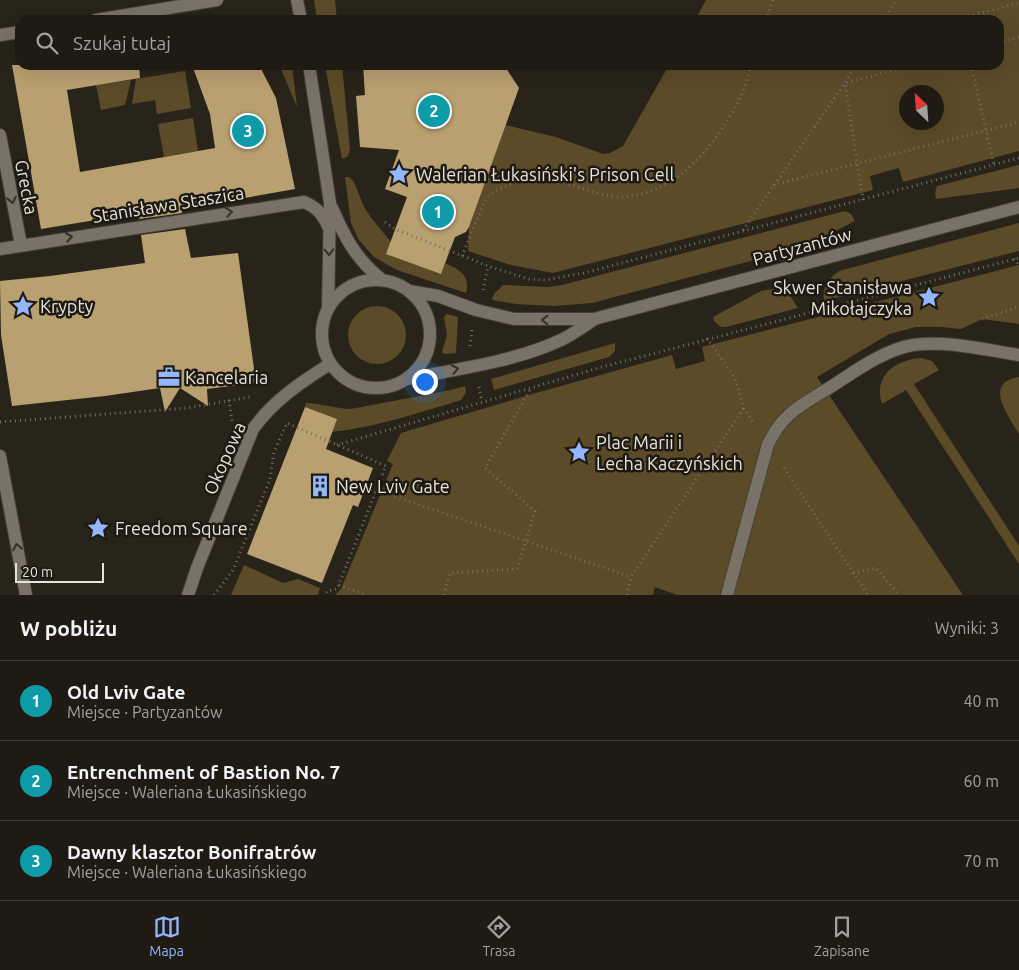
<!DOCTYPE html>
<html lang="pl">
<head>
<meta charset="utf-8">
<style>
  body { margin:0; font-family:Ubuntu,sans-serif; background:#27241d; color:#f1f3f6 }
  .compass { position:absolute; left:899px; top:85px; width:45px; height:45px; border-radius:50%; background:#1f1b14; box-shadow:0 5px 20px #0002; rotate:335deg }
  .scale { position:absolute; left:15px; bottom:12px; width:89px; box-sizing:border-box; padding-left:5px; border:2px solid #e6e3dc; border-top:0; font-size:14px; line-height:18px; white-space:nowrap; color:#e6e3dc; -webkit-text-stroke:4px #1f1a11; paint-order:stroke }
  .you { position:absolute; left:424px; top:381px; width:18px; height:18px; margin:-12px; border:4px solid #fff; border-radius:50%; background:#1a73e8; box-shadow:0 0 0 8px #1a73e833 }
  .badge { display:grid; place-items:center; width:32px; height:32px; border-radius:50%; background:#93b7fd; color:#fff; font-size:16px; font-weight:700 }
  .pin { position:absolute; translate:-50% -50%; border:2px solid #fff; box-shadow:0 1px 5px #0006 }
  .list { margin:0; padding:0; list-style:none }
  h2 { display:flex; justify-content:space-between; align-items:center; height:65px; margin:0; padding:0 20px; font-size:21px }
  h2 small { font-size:16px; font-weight:400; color:#a1a1a0 }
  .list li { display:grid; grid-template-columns:32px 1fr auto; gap:15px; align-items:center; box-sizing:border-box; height:80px; padding:0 20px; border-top:1px solid #3c3934 }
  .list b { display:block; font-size:19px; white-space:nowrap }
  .list p { margin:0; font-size:16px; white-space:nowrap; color:#a1a1a0 }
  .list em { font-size:16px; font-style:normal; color:#a1a1a0 }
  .icon { flex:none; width:28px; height:28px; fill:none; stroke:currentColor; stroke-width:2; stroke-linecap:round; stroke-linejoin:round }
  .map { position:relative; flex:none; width:1019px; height:595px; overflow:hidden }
  .search { position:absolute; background:#1f1b14; box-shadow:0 5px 20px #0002; left:15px; right:15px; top:15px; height:55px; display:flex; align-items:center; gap:12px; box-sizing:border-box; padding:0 18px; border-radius:15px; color:#a1a1a0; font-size:19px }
  .sheet { height:305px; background:#1f1b14 }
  nav { display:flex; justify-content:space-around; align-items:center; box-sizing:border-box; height:70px; border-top:1px solid #3c3934; background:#1f1b14; font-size:14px; color:#a1a1a0 }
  nav a { display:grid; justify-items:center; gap:2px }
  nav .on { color:#93b7fd }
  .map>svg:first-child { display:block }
</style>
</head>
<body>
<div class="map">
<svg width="1019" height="595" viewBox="0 0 1019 595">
  <rect width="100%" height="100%" fill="#29241a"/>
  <g fill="#5c4b29" fill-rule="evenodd">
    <path d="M314 0H335L337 20H317Z"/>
    <path d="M706 0H1019V151L903 182 899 168 870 176 873 190 553 273 511 265 468 251 469 227 505 125 556 137 603 154 610 153 623 146 669 65H999V20H695ZM906 92H936V122H906Z"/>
    <path d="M279 65H292L297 107 280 67Z"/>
    <path d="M325 65H342L350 149 348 156 342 159Z"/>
    <path d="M185 71 191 108 157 114 155 100 132 104 136 79Z"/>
    <path d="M131 80 125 105 101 110 96 85Z"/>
    <path d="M193 118 198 151 164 157 158 124Z"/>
    <path d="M1019 165V188L936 199 935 193 937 186Z"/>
    <path d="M345 177H349L354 182 364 207 372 219 391 242 441 274 445 263C459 269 471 276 466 293L397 270 374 257 359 240 351 223Z"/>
    <path d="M845 211 851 214 855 221 810 244 792 250 592 303 554 306 516 304 492 300 494 294 503 285 549 287 562 285Z"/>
    <path d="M1019 223V251L824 301C822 287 828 279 839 271Z"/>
    <path d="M1019 265V324L982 319 961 329 942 327H916L889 334 817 377 963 595H677L655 587 653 595H335L341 589 393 464 387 461 401 433 536 393 672 355 676 369 705 361 702 347Z"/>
    <path d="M773 289 789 294 798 308 726 327H721L714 321 713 317 761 291Z"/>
    <circle cx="377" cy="335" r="29"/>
    <path d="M447 314 458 317 456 353 445 354 442 352 447 335 444 317Z"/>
    <path d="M615 343V351L609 357 494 390 491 379Z"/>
    <path d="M921 358 932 361 939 370 914 384 1019 546V564L906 390 882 404C873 376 895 360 921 358Z"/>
    <path d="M1019 377V434C1009 417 982 382 1019 377Z"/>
    <path d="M465 386 466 392 461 400C418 413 377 427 332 432L336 419 305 407 306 403C321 403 336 409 351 409L451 390Z"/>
    <path d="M244 565 283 583 298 579 320 588 318 595H231Z"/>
  </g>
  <g fill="#b9a070">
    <path d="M12 65H139L140 78 67 90 80 172 215 148 210 114 192 65H259L276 98 295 189 182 209V213L139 219 138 213 41 229Z"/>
    <path d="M363 65H504L519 88 469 227 466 232 455 237 441 274 386 254 407 197 385 189 399 150 360 147 356 96 365 95Z"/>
    <path d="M185 229 191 258 238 253 256 383 207 389 208 406 180 388 165 412 160 388 105 396 12 406 1 335 0 281 50 276 145 263 141 235Z"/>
    <path d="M305 407 337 419 326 449 373 468 358 507 353 505 322 583 247 554Z"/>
  </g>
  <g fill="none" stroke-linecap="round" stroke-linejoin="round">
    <g stroke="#454039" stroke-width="14">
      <path id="lane" d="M727 595 768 444C774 433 779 424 788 416 800 404 815 397 829 388 854 372 883 350 913 345 948 340 985 350 1019 355"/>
    </g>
    <g stroke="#454039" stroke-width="14">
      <g id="street">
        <path d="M297 0 301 20"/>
        <path d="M96 20 217 0"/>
        <path d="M0 35 20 32"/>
        <path d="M309 65 330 203 328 309"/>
        <path d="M0 135 21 245"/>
        <path d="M332 208C345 238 356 259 382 280"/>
        <path d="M0 249 304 202C318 208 323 215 329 228"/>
        <circle cx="376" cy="334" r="54"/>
        <path d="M409 291 438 296 476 310 514 319H594L1019 207"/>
        <path d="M407 379C457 369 514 362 561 340 572 335 583 327 593 320"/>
        <path d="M0 456 26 595"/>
        <path d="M188 595 197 568 253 429C273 401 301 382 330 364"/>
      </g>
    </g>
    <g stroke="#747067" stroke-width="3" stroke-dasharray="1 4" stroke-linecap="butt">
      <path d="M766 20 773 0"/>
      <path d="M883 20 897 0"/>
      <path d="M954 20 1019 3"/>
      <path d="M999 43 1019 37"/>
      <path d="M971 65 994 165"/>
      <path d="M773 185 1019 122"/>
      <path d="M863 200 845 83 913 65"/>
      <path d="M385 222 395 229 488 266 529 279 545 280 584 273 1019 158"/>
      <path d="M743 230 845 83 855 65"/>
      <path d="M462 256C467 244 482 203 489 196 494 191 502 188 508 185 538 171 568 184 597 193 605 195 614 198 623 197 679 193 717 143 740 98 745 88 748 76 751 65"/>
      <path d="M1014 259 1019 265"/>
      <path d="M483 290 488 266"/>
      <path d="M982 319 1016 308H1019"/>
      <path d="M707 338 735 378 744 408 754 424"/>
      <path d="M470 346 472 329"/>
      <path d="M479 387 482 401"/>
      <path d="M229 400 232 421"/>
      <path d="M0 422 187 408 250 397"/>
      <path d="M337 445 602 367 1019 258"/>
      <path d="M784 468 868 595"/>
      <path d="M376 490 631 577"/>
      <path d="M853 573 876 568 899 595"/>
      <path d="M339 585 366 595"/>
      <path d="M214 595 233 570 270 479 274 452 287 423 386 466 337 589 327 591 326 595"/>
      <path d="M444 595 450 573 517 569 535 511 485 468 531 388"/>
      <path d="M627 595 631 577 744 408"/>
    </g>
    <use href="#lane" stroke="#797367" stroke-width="12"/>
    <use href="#street" stroke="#797367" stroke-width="12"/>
  </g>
  <defs><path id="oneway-chevron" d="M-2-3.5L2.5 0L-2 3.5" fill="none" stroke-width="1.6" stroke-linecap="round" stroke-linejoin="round" transform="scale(1.25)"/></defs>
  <g stroke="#363026">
    <use href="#oneway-chevron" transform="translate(12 200) rotate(79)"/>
    <use href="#oneway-chevron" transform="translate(229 212) rotate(-9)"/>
    <use href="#oneway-chevron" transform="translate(69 237) rotate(-9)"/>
    <use href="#oneway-chevron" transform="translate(329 252) rotate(89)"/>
    <use href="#oneway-chevron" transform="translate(545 320) rotate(-180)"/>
    <use href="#oneway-chevron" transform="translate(455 369) rotate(-12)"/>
    <use href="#oneway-chevron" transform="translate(17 547) rotate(-101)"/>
  </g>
  <defs>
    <g id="sight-bare" transform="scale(1.725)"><path d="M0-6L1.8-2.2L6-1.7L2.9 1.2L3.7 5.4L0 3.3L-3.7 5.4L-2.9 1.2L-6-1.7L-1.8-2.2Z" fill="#93b7fd" stroke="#1f1a11" stroke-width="2.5" paint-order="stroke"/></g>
    <g id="office-bare" transform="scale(1.725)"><path d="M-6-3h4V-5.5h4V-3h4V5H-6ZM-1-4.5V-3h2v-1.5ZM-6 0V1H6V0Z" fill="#93b7fd" stroke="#1f1a11" stroke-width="2.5" paint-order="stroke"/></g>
    <g id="building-bare" transform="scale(1.725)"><path d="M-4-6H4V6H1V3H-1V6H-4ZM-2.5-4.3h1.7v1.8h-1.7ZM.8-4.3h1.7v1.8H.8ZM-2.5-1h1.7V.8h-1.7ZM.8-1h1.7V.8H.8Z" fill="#93b7fd" stroke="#1f1a11" stroke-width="2.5" paint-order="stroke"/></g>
  </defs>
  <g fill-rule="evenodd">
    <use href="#sight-bare" x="399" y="174"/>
    <use href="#sight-bare" x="929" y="297"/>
    <use href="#sight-bare" x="23" y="306"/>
    <use href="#office-bare" x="169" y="377"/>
    <use href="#sight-bare" x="579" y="452"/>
    <use href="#building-bare" x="320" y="486"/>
    <use href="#sight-bare" x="98" y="528"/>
  </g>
  <g text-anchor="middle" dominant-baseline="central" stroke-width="5" stroke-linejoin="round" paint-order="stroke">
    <g font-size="18" fill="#e6e3dc" stroke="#1f1a11" text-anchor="start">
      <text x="416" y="174">Walerian Łukasiński's Prison Cell</text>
      <text x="912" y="287" text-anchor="end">Skwer Stanisława<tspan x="912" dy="21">Mikołajczyka</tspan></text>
      <text x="40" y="306">Krypty</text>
      <text x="185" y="377">Kancelaria</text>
      <text x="596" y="442">Plac Marii i<tspan x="596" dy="21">Lecha Kaczyńskich</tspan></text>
      <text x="336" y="486">New Lviv Gate</text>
      <text x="115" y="528">Freedom Square</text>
    </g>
    <g font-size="18" fill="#e6e3dc" stroke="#1f1a11">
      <text transform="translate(27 187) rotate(79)">Grecka</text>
      <text transform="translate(168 204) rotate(-9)">Stanisława Staszica</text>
      <text transform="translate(802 246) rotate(-15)">Partyzantów</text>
      <text transform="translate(224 458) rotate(-66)">Okopowa</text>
    </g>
  </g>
</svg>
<svg class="compass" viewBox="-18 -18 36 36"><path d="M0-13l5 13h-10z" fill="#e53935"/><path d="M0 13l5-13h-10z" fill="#a1a1a0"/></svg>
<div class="scale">20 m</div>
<div class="you"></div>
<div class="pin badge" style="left:438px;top:212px;background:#0f9aa8">1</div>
<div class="pin badge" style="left:434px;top:111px;background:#0f9aa8">2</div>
<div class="pin badge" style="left:248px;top:131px;background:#0f9aa8">3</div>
<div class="search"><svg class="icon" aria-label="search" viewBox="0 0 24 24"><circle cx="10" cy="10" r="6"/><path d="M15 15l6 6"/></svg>Szukaj tutaj</div>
</div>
<section class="sheet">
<h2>W pobliżu<small>Wyniki: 3</small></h2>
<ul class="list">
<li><span class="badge" style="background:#0f9aa8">1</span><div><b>Old Lviv Gate</b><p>Miejsce · Partyzantów</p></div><em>40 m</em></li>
<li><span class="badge" style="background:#0f9aa8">2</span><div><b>Entrenchment of Bastion No. 7</b><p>Miejsce · Waleriana Łukasińskiego</p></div><em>60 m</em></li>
<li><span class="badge" style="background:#0f9aa8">3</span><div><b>Dawny klasztor Bonifratrów</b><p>Miejsce · Waleriana Łukasińskiego</p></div><em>70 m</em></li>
</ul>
</section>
<nav>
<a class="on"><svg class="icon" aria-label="map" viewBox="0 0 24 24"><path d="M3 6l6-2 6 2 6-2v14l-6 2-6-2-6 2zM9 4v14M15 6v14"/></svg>Mapa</a>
<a><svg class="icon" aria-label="directions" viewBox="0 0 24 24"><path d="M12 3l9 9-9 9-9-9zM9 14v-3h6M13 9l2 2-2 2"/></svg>Trasa</a>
<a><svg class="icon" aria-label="saved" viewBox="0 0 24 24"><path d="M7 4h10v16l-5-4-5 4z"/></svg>Zapisane</a>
</nav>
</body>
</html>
